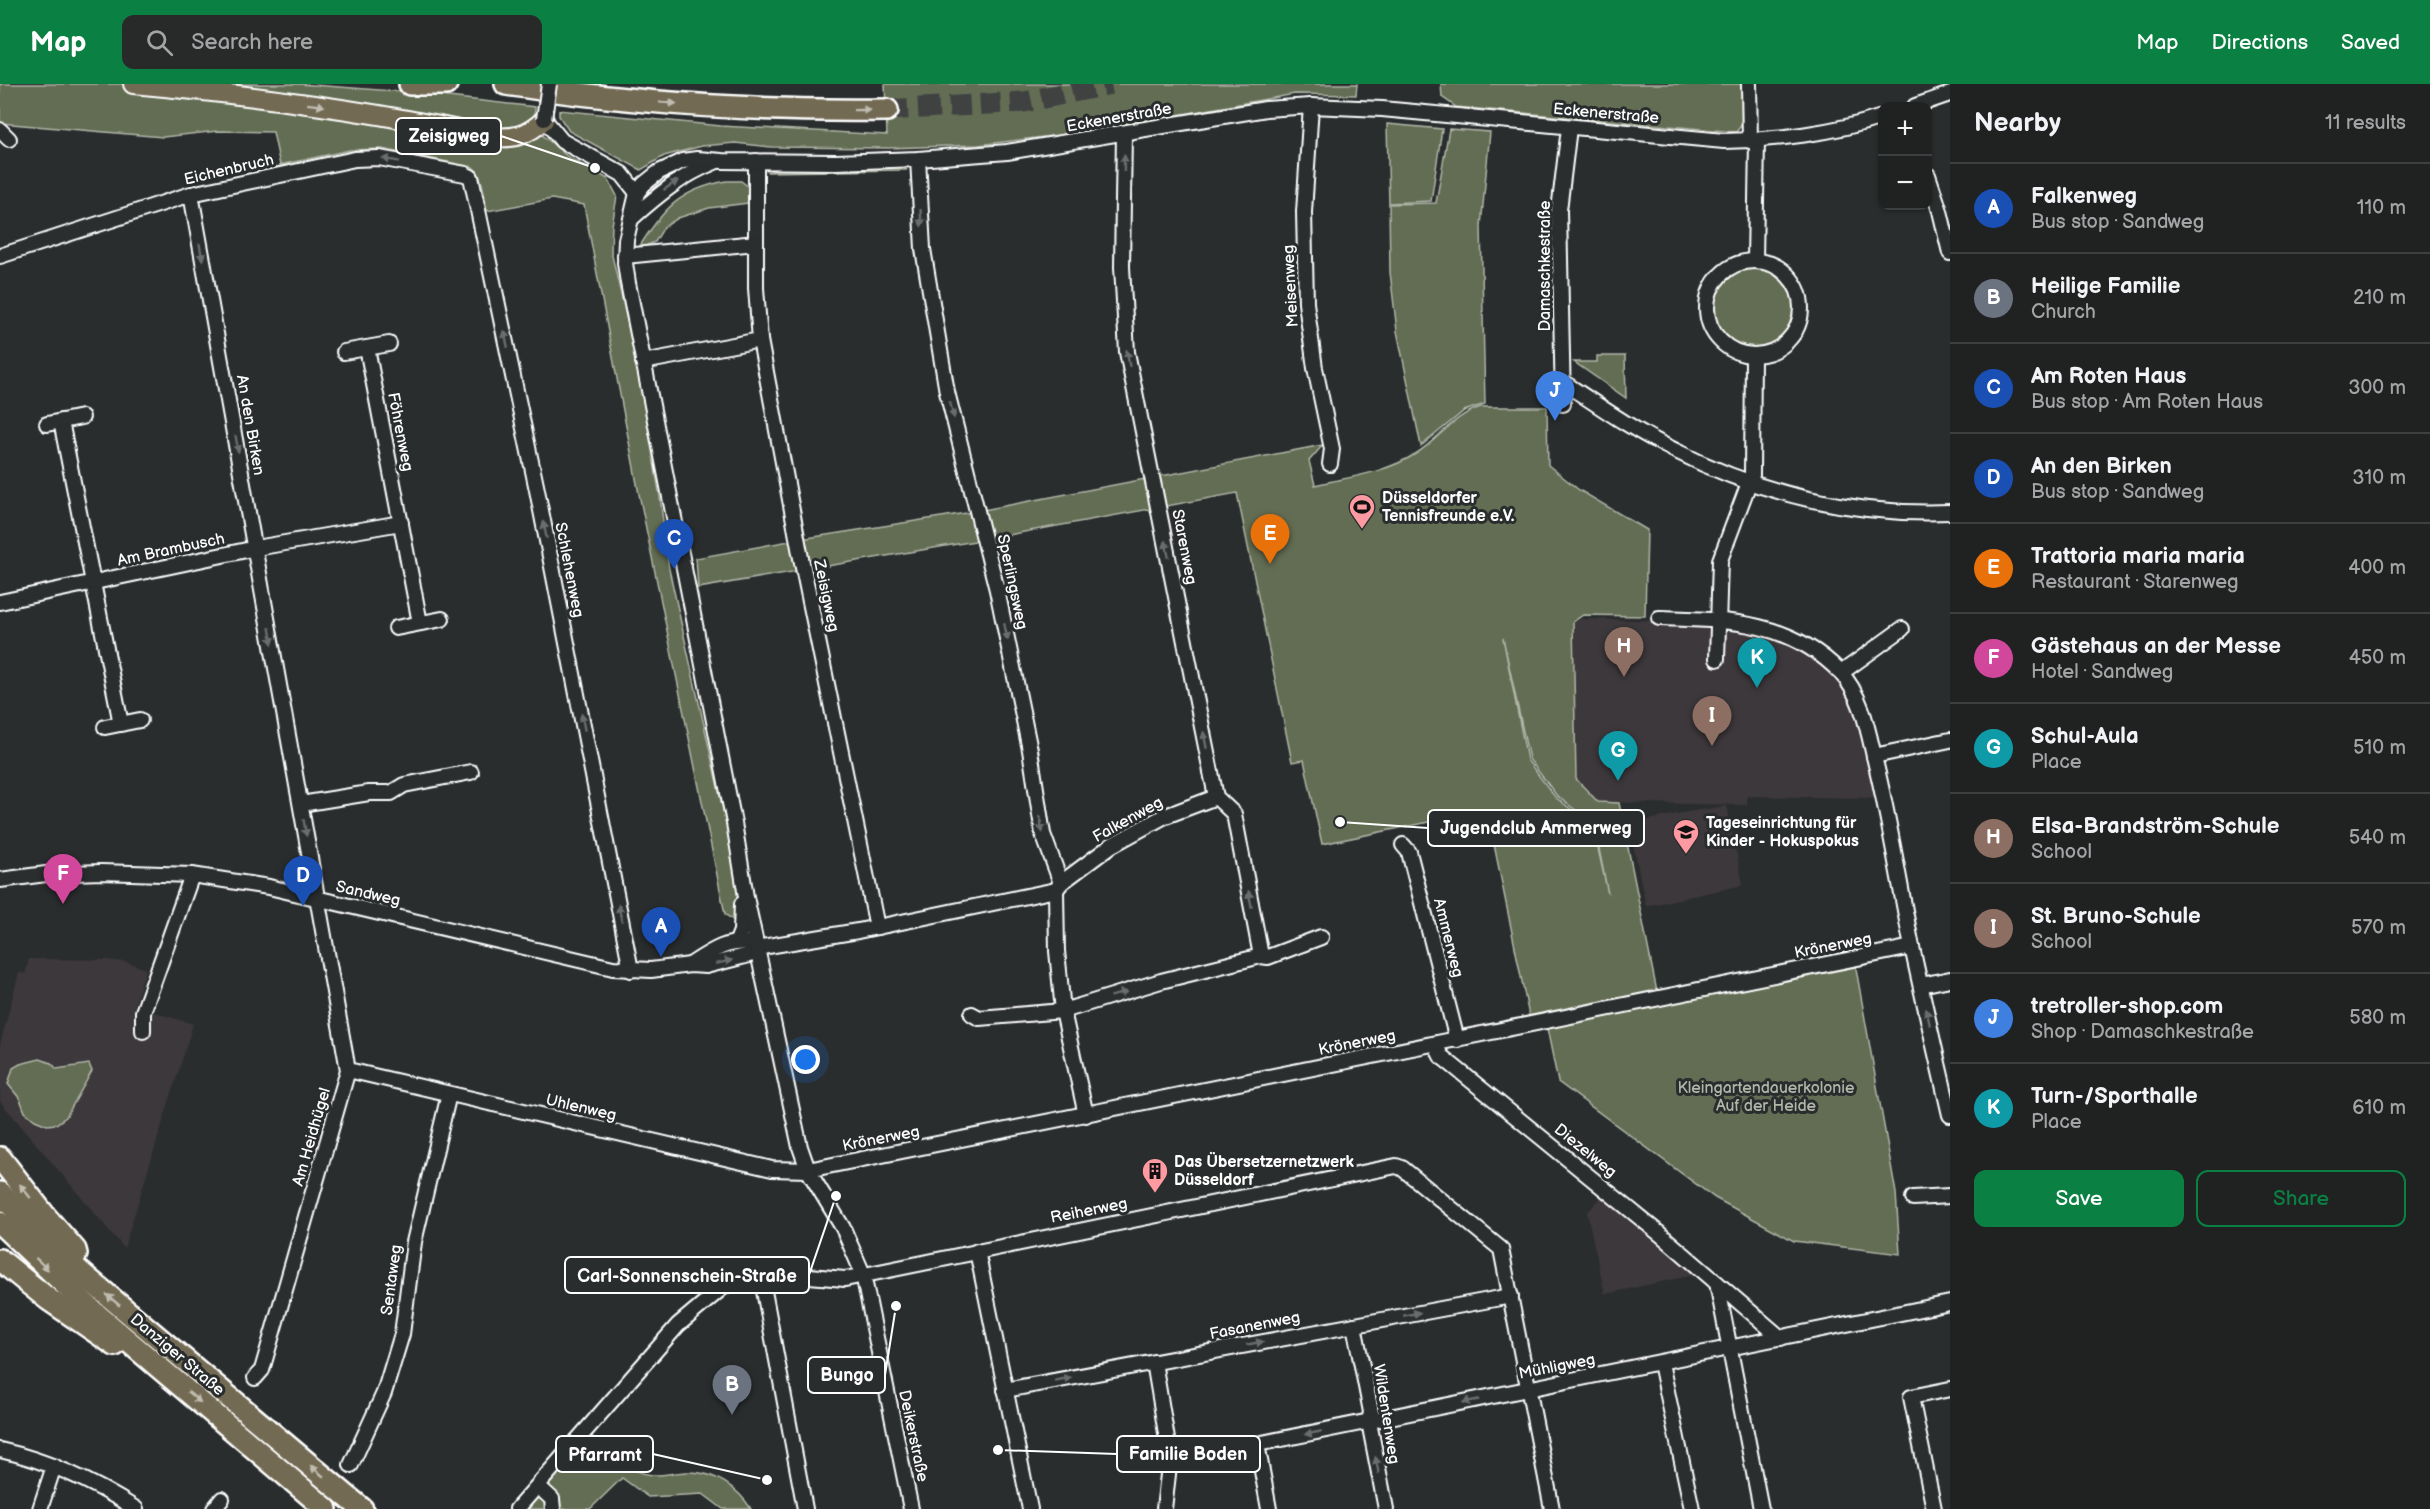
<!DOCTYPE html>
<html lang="en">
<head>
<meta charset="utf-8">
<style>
  body { margin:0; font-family:"Balsamiq Sans",sans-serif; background:#282a2a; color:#f1f3f6 }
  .controls { position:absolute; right:18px; top:18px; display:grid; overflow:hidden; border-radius:12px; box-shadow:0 2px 4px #0004 }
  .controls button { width:54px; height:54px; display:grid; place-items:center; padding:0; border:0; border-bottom:2px solid #3d3f40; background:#202222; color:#f1f3f6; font:30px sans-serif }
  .you { position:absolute; left:806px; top:976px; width:21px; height:21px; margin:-15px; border:4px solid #fff; border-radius:50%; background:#1a73e8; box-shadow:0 0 0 9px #1a73e833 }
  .badge { display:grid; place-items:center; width:39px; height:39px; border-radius:50%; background:#0b8043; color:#fff; font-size:20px; font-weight:700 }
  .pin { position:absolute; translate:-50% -50px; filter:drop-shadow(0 2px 3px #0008) }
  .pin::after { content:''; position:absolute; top:32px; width:21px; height:18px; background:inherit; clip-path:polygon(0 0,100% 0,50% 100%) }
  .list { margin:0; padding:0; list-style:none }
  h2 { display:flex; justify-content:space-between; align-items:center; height:78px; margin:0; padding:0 24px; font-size:26px }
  h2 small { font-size:20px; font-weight:400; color:#a2a4a5 }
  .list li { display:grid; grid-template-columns:39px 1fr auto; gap:18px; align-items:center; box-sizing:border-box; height:90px; padding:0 24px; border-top:2px solid #3d3f40 }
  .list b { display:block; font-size:22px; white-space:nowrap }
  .list p { margin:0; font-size:20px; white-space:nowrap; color:#a2a4a5 }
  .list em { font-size:20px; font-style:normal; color:#a2a4a5 }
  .actions { display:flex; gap:12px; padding:18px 24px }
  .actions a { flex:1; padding:14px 0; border:2px solid #0b8043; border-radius:12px; text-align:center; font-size:21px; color:#0b8043 }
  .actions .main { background:#0b8043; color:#fff }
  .icon { flex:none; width:33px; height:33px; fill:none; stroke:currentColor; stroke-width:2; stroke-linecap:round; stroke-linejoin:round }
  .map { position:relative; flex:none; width:1950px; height:1425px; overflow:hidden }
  header { display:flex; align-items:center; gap:36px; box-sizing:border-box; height:84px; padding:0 30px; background:#0b8043; color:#fff }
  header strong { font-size:28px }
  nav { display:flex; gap:33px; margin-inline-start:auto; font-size:21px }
  .search { width:420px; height:54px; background:#282a2a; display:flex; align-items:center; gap:15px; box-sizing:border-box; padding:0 21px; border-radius:12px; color:#a2a4a5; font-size:22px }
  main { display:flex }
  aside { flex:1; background:#202222 }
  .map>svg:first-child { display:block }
</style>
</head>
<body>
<header>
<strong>Map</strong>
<div class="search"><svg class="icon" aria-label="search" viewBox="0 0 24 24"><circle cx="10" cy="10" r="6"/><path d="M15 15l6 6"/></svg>Search here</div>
<nav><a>Map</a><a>Directions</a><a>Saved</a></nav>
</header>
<main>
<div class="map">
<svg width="1950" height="1425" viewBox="0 0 1950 1425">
  <rect width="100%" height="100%" fill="#2a2d2e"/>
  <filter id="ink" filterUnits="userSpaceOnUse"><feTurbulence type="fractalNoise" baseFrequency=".0167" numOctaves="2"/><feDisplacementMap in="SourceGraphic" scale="12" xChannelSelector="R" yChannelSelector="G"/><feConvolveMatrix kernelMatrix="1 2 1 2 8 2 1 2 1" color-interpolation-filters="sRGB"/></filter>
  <g filter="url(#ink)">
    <g fill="#3d393a">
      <path d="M1581 535 1718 538 1783 552 1826 578 1858 624 1877 691 1875 714 1747 712V721L1598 718 1576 695 1573 538Z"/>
      <path d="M1727 722 1743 801 1646 822 1629 740 1687 728Z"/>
      <path d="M29 875 107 876 126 878 146 885 134 922 193 940 124 1164 0 1017V961L19 889 25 890Z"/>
      <path d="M1604 1110 1702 1189 1605 1210 1587 1129Z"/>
    </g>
    <g fill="#636d53" stroke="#b1b6a9" stroke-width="1.5" fill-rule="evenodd">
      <path d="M0 0H299L406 8 535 23 534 38 539 48 568 73 608 95 617 112 612 142 611 167 638 285 660 413 669 485 741 806 738 840 725 830 638 405 584 121 552 115 487 127C484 112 484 94 473 83L382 65 350 66 280 81 273 48 218 47 163 53 0 39Z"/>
      <path d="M885 0H1357L1356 11 1295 10 1083 48 978 61 888 64 771 63 735 59 702 62 664 72 641 86 569 47 559 32V26L721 42 887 51Z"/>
      <path d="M1441 0H1744V38L1736 48 1456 23 1442 13Z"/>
      <path d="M1387 40 1442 45 1431 117 1389 119Z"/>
      <path d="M1449 45 1490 48 1481 142 1485 320 1464 327 1421 362 1397 247 1390 188 1389 120 1436 119Z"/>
      <path d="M901 83 907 86 767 88 779 85Z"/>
      <path d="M727 97H741L749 103 748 119 709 124 678 134 664 143 655 158 638 165C662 126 680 105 727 97Z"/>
      <circle cx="1754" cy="223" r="42"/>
      <path d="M1597 272H1625L1626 314 1574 278H1597Z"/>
      <path d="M1481 323H1547L1548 381 1579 406 1647 446 1645 532 1583 531 1573 538 1576 695 1598 718 1619 719 1657 908 1529 932 1487 726 1322 760 1304 676 1292 678 1237 409 981 456 698 504 696 474 801 455 973 428 1323 361 1309 377 1315 401C1350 393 1386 389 1417 369 1440 354 1454 331 1481 323ZM1503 554 1529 675 1557 712 1594 740 1608 810 1593 742 1555 713 1527 676Z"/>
      <path d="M1855 879 1896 1109 1900 1170 1794 1157 1715 1114 1558 998 1547 944Z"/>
      <path d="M40 975 51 979 57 985 89 980 92 987 66 1033 56 1040 47 1041 35 1036 25 1028 20 1015 8 1000 13 984 20 980Z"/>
      <path d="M590 1351C609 1367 627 1388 652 1391 665 1392 678 1387 690 1388 715 1388 738 1404 751 1425H723L703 1410 648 1413 622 1394 590 1425H526Z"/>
    </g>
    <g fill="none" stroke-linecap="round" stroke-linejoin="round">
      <path stroke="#3f4243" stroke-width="21" stroke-dasharray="21 10" stroke-linecap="butt" d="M887 26 1024 18 1111 0"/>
      <g stroke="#fff" stroke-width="18">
        <g id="minor">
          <path d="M1749 0 1750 57"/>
          <path d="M1311 22 1304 128 1306 219 1315 284 1332 365 1330 380"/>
          <path d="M1915 22 1950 10"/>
          <path d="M544 35 562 57 622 90 637 109"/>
          <path d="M0 46 9 55"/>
          <path d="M1124 50 1122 183 1127 268 1216 713 1234 730 1261 872"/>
          <path d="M918 75 923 165 947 308 997 506 1030 666 1043 750 1061 799"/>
          <path d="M756 77V204L760 256 800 469 877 843"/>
          <path d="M1928 91 1940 127 1950 169"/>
          <path d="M191 110 348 986 262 1286 255 1294"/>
          <path d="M631 135C658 111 682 91 715 78"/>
          <path d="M0 172 191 110 355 75 379 74 465 90 471 93 537 406 631 886"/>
          <path d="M625 172 756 159"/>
          <circle cx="1754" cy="224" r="47"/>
          <path d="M1755 177 1757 56"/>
          <path d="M367 264 420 539"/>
          <path d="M344 268 389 260"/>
          <path d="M643 278 760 256"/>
          <path d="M1563 298C1599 322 1636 348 1676 367 1760 410 1855 432 1950 428"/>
          <path d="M1563 320 1559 126 1569 44"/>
          <path d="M61 337 121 640"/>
          <path d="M47 340 82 333"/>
          <path d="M0 518 256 464 401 439"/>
          <path d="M1659 534C1726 536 1790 536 1840 588 1864 613 1869 653 1877 685 1891 744 1900 803 1912 863 1924 919 1937 975 1950 1031"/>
          <path d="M396 544 442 535"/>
          <path d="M1717 575 1720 476 1752 391 1753 272"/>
          <path d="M1841 589 1902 545"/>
          <path d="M105 643 140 636"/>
          <path d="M1874 672 1950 656"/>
          <path d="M301 720 369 709H391L404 701 471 688"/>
          <path d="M1403 761 1409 768 1457 956"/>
          <path d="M0 796 46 790 101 788 192 791 269 803 613 884 651 886 690 881 706 882 757 869"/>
          <path d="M737 857 741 847 742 820"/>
          <path d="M756 864 858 847 1056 806"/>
          <path d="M690 881C711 867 730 854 755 860"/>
          <path d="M1921 901 1950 895"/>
          <path d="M972 930 979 934 1063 927 1161 897 1261 872 1268 873 1321 853"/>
          <path d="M143 947V928L192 791"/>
          <path d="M1435 960 1441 972 1660 1150 1781 1254"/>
          <path d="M348 986 772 1085 808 1086 1912 863"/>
          <path d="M1086 1031 1063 927 1057 867 1056 806 1061 799 1112 761 1163 733 1216 713"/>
          <path d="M1913 1114 1950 1112"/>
          <path d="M977 1167 1030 1425"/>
          <path d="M761 1191 805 1425"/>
          <path d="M1717 1199 1761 1425"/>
          <path d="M1354 1241 1371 1328 1369 1338 1386 1425"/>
          <path d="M1154 1278 1170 1373 1164 1425"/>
          <path d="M1661 1279 1692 1425"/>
          <path d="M1005 1306 1511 1212"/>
          <path d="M1257 1360 1269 1425"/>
          <path d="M0 1366C49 1377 94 1398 136 1425"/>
          <path d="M1170 1373 1257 1360 1950 1219"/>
          <path d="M351 1381 384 1309 402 1250 414 1158 449 1010"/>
          <path d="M539 1403 552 1415 553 1425"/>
          <path d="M40 1425 54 1382"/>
          <path d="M214 1425 222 1415"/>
          <path d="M517 1425 678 1241 722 1204 736 1196 753 1191 785 1190 845 1195 1396 1082 1402 1084 1501 1165 1552 1425"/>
          <path d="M911 1425 863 1190 843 1144 808 1086 800 1063 746 813 734 739 628 199 625 179 626 156 637 109 644 100 659 88 683 77 697 75 722 77 836 78 918 75 1007 68 1266 25 1311 22 1382 25 1724 57C1774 56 1834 49 1882 33"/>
          <path d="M1934 1425 1911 1313 1950 1305"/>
        </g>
      </g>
      <g stroke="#fff" stroke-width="22">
        <path id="major" d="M133 0C253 11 373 26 491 53 513 55 527 52 544 36"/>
      </g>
      <g stroke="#fff" stroke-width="26">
        <g id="highway">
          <path d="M410 0H446"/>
          <path d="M506 0C632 19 759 28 887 26"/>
          <path d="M0 1074 45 1132 75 1166 76 1170"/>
          <path d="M0 1109 31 1142 80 1188 362 1425"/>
          <path d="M0 1139 95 1229 326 1425"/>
          <path d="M0 1176 48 1215 115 1261"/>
        </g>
      </g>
      <use href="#minor" stroke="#2a2d2e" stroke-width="14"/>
      <use href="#major" stroke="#736b52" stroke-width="18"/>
      <use href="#highway" stroke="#736b52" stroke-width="21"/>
      <g stroke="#fff" stroke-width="18" stroke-linecap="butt">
        <path id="minor-bridge" d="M544 35 549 0"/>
      </g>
      <use href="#minor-bridge" stroke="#2a2d2e" stroke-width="14"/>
    </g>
    <defs><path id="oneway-solid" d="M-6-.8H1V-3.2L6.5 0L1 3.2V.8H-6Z" transform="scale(1.5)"/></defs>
    <g fill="#c0bcb1">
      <use href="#oneway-solid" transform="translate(668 19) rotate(4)"/>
      <use href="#oneway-solid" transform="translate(316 21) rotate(7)"/>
      <use href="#oneway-solid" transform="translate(862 26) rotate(-1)"/>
      <use href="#oneway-solid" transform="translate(25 1107) rotate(-128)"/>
      <use href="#oneway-solid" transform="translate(42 1180) rotate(43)"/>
      <use href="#oneway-solid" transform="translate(113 1216) rotate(-140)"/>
      <use href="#oneway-solid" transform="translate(194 1313) rotate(40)"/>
      <use href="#oneway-solid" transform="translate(317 1387) rotate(-140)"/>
    </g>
    <g fill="#6a6c6d">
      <use href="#oneway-solid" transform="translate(391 76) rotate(-170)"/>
      <use href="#oneway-solid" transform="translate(1124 79) rotate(-89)"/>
      <use href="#oneway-solid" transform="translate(671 101) rotate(-33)"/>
      <use href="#oneway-solid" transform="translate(921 134) rotate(87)"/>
      <use href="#oneway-solid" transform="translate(201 168) rotate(80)"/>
      <use href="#oneway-solid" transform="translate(506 255) rotate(-102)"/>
      <use href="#oneway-solid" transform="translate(1128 274) rotate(-100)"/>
      <use href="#oneway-solid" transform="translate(952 326) rotate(75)"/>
      <use href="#oneway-solid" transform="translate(237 360) rotate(80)"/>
      <use href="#oneway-solid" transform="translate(545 446) rotate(-101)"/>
      <use href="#oneway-solid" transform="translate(1167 465) rotate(-101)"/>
      <use href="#oneway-solid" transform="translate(1006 548) rotate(78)"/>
      <use href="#oneway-solid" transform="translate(271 552) rotate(80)"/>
      <use href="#oneway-solid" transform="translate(583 638) rotate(-101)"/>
      <use href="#oneway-solid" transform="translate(1205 656) rotate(-101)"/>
      <use href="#oneway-solid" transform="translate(1041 740) rotate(81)"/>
      <use href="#oneway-solid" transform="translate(305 744) rotate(80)"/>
      <use href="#oneway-solid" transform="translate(1250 815) rotate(-101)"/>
      <use href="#oneway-solid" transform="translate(620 829) rotate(-101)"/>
      <use href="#oneway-solid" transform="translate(724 878) rotate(-14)"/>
      <use href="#oneway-solid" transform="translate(1119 910) rotate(-17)"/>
      <use href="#oneway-solid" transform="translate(1928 933) rotate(-103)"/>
      <use href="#oneway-solid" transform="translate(1412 1230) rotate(-11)"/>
      <use href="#oneway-solid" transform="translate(1255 1259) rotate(-11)"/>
      <use href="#oneway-solid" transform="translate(1063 1295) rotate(-11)"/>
      <use href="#oneway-solid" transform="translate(1471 1317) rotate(169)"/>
      <use href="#oneway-solid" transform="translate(1313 1349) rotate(169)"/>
      <use href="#oneway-solid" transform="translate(1377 1381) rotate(-101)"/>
    </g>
  </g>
  <defs>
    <g id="stadium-pin" transform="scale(1.35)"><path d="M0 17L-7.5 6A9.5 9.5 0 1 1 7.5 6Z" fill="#ff9aa2" stroke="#2a2d2e"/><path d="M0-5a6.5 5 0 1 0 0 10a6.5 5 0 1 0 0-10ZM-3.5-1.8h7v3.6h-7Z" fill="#111"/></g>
    <g id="school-pin" transform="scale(1.35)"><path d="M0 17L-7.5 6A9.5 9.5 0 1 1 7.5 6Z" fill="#ff9aa2" stroke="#2a2d2e"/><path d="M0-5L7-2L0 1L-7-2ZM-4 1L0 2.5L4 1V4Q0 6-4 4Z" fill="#111"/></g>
    <g id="building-pin" transform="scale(1.35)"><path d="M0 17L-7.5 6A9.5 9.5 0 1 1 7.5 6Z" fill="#ff9aa2" stroke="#2a2d2e"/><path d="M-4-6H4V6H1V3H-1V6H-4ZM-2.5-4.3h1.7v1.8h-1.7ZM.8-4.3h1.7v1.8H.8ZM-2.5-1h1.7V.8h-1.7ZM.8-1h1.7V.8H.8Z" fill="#111"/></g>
  </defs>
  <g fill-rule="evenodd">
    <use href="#stadium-pin" x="1362" y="423"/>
    <use href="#school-pin" x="1686" y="748"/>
    <use href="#building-pin" x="1155" y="1087"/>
  </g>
  <g text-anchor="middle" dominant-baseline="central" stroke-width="6" stroke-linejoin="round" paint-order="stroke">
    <g font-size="16" fill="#fff" stroke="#2a2d2e">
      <text transform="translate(1606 30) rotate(5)">Eckenerstraße</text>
      <text transform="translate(1119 34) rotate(-10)">Eckenerstraße</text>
      <text transform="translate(229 86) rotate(-13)">Eichenbruch</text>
      <text transform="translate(1545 182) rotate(-90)">Damaschkestraße</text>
      <text transform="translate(1291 202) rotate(-93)">Meisenweg</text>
      <text transform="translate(250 341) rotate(80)">An den Birken</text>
      <text transform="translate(400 348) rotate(79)">Föhrenweg</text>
      <text transform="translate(1184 463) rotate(79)">Starenweg</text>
      <text transform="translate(171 466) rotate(-12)">Am Brambusch</text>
      <text transform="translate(569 486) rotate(79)">Schlehenweg</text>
      <text transform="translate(1012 498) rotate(78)">Sperlingsweg</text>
      <text transform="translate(826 512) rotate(78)">Zeisigweg</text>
      <text transform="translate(1128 736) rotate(-29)">Falkenweg</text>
      <text transform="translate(368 810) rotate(13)">Sandweg</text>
      <text transform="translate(1448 854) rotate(76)">Ammerweg</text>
      <text transform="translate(1833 862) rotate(-11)">Krönerweg</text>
      <text transform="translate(1357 959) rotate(-11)">Krönerweg</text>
      <text transform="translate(581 1024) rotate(13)">Uhlenweg</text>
      <text transform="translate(312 1053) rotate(-74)">Am Heidhügel</text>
      <text transform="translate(881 1055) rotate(-11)">Krönerweg</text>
      <text transform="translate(1585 1067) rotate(39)">Diezelweg</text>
      <text transform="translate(1089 1127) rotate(-11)">Reiherweg</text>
      <text transform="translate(392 1196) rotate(-82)">Sentaweg</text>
      <text transform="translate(1255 1242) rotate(-11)">Fasanenweg</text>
      <text transform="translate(177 1271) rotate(40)">Danziger Straße</text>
      <text transform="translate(1557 1283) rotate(-11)">Mühligweg</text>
      <text transform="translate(1386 1330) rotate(81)">Wildentenweg</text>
      <text transform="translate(913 1352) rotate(78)">Deikerstraße</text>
    </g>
    <g font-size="16" font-weight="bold" fill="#fff" stroke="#2a2d2e" text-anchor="start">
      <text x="1382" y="414">Düsseldorfer<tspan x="1382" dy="18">Tennisfreunde e.V.</tspan></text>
      <text x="1706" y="739">Tageseinrichtung für<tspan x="1706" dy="18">Kinder - Hokuspokus</tspan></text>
      <text x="1174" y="1078">Das Übersetzernetzwerk<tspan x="1174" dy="18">Düsseldorf</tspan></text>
    </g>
    <g font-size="16" fill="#b1b6a9" stroke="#2a2d2e">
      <text x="1766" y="1004">Kleingartendauerkolonie<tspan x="1766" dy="18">Auf der Heide</tspan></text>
    </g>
  </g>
  <path fill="none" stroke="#fff" stroke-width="2" d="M595 84L501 52M1340 738L1428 744M836 1112L809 1191M896 1222L885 1291M998 1366L1117 1370M767 1396L653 1370"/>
  <g fill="#fff" stroke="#2a2d2e" stroke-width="2">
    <circle cx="595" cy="84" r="6"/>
    <circle cx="1340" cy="738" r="6"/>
    <circle cx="836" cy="1112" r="6"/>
    <circle cx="896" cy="1222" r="6"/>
    <circle cx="998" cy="1366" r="6"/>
    <circle cx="767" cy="1396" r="6"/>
  </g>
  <g fill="#2a2d2e" stroke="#fff" stroke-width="2">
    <rect x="396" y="34" width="105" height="36" rx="6"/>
    <rect x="1428" y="726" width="216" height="36" rx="6"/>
    <rect x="565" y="1173" width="244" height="36" rx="6"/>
    <rect x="808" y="1273" width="77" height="36" rx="6"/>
    <rect x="1117" y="1352" width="143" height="36" rx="6"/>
    <rect x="556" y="1352" width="97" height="36" rx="6"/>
  </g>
  <g font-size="18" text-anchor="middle" font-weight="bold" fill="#fff">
    <text x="449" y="58">Zeisigweg</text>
    <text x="1536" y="750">Jugendclub Ammerweg</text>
    <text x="687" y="1198">Carl-Sonnenschein-Straße</text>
    <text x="847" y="1297">Bungo</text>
    <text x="1188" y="1376">Familie Boden</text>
    <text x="605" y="1377">Pfarramt</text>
  </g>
</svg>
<div class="controls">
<button>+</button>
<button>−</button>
</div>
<div class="you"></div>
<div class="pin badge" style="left:661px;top:873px;background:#1a4fb4">A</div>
<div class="pin badge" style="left:732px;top:1331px;background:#6b7280">B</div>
<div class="pin badge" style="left:674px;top:485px;background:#1a4fb4">C</div>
<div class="pin badge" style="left:303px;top:822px;background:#1a4fb4">D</div>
<div class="pin badge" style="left:1270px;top:480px;background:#e8710a">E</div>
<div class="pin badge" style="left:63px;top:820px;background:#d1479c">F</div>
<div class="pin badge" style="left:1618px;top:697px;background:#0f9aa8">G</div>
<div class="pin badge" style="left:1624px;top:593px;background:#8d6e63">H</div>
<div class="pin badge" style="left:1712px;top:662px;background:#8d6e63">I</div>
<div class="pin badge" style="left:1555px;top:337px;background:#3f7fe0">J</div>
<div class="pin badge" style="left:1757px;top:604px;background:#0f9aa8">K</div>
</div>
<aside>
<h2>Nearby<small>11 results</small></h2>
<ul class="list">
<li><span class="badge" style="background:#1a4fb4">A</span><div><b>Falkenweg</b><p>Bus stop · Sandweg</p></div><em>110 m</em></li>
<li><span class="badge" style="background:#6b7280">B</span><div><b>Heilige Familie</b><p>Church</p></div><em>210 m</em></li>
<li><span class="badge" style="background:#1a4fb4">C</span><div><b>Am Roten Haus</b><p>Bus stop · Am Roten Haus</p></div><em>300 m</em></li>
<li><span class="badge" style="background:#1a4fb4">D</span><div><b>An den Birken</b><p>Bus stop · Sandweg</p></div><em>310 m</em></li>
<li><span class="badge" style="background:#e8710a">E</span><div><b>Trattoria maria maria</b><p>Restaurant · Starenweg</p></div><em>400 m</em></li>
<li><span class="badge" style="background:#d1479c">F</span><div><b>Gästehaus an der Messe</b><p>Hotel · Sandweg</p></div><em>450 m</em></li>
<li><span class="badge" style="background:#0f9aa8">G</span><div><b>Schul-Aula</b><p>Place</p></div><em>510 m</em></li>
<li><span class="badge" style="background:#8d6e63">H</span><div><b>Elsa-Brandström-Schule</b><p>School</p></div><em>540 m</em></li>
<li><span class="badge" style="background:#8d6e63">I</span><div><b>St. Bruno-Schule</b><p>School</p></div><em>570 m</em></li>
<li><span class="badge" style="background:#3f7fe0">J</span><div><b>tretroller-shop.com</b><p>Shop · Damaschkestraße</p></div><em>580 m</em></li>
<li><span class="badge" style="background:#0f9aa8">K</span><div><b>Turn-/Sporthalle</b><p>Place</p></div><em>610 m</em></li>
</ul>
<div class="actions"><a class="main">Save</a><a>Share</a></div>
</aside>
</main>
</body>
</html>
